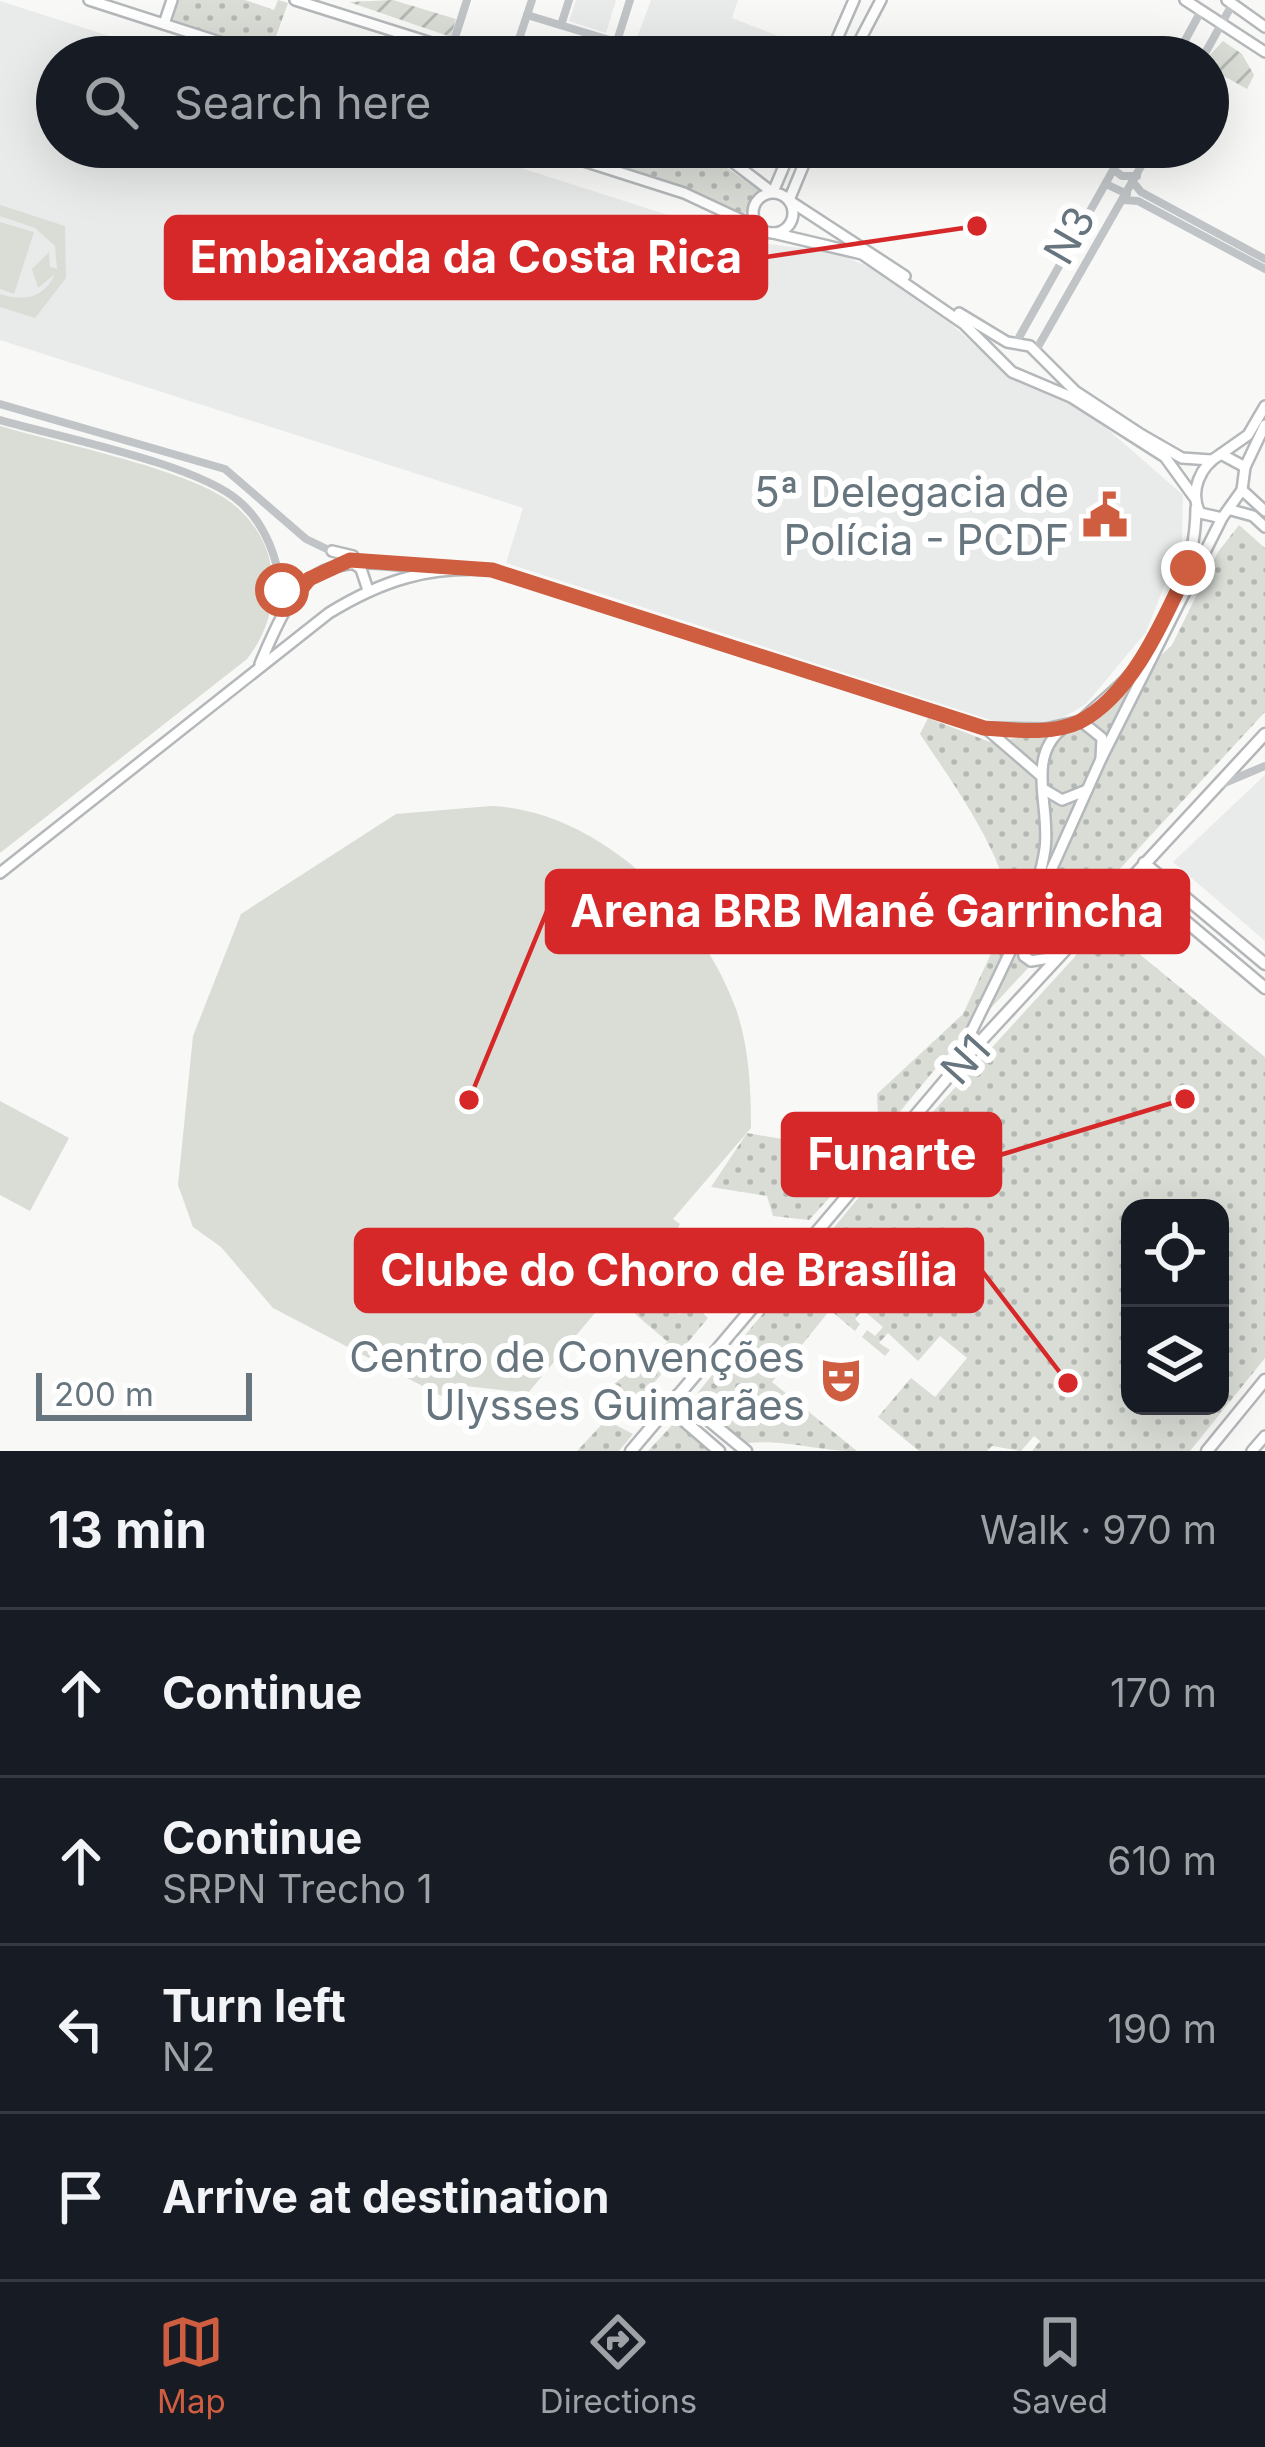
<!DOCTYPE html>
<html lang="en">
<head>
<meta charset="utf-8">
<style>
  body { margin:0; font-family:Inter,sans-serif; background:#242831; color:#f1f3f6 }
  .controls { position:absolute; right:36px; bottom:36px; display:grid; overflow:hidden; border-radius:24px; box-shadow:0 12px 48px #0002 }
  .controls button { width:108px; height:108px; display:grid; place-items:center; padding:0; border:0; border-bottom:3px solid #363941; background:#171b24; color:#f1f3f6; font:60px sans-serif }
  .scale { position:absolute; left:36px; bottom:30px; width:216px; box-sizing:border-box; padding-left:12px; border:6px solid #66757e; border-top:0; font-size:33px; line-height:42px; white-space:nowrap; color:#66757e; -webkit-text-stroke:9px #fff; paint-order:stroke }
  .stop { position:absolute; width:36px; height:36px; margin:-27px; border:9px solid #cf5d40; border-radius:50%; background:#fff }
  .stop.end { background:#cf5d40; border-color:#fff; box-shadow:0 3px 12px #0008 }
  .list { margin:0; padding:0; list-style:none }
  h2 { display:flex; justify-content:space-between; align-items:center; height:156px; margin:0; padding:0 48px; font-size:51px }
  h2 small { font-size:39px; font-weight:400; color:#9ea1a6 }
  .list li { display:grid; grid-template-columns:78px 1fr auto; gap:36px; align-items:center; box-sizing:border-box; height:168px; padding:0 48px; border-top:3px solid #363941 }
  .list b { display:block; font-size:45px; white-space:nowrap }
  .list p { margin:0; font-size:39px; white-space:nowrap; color:#9ea1a6 }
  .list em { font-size:39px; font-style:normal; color:#9ea1a6 }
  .icon { flex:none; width:66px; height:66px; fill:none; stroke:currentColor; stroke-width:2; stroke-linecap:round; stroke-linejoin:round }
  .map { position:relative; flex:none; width:1265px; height:1451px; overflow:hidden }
  .search { position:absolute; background:#171b24; box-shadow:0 12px 48px #0002; left:36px; right:36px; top:36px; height:132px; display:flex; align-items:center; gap:30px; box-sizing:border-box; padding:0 42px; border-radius:66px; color:#9ea1a6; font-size:45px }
  .sheet { height:828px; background:#171b24 }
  nav { display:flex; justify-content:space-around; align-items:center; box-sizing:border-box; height:168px; border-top:3px solid #363941; background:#171b24; font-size:33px; color:#9ea1a6 }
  nav a { display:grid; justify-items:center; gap:6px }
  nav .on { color:#cf5d40 }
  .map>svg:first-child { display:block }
</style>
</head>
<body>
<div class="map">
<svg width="1265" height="1451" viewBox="0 0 1265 1451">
  <defs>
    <pattern id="grass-dots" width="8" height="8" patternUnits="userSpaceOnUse" patternTransform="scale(3)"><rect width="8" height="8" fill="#d9ddd6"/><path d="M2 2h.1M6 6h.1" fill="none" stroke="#b4b8b3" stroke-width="1.8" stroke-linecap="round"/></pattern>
    <pattern id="garden-furrows" width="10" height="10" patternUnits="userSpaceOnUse" patternTransform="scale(3)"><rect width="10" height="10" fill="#d9ddd6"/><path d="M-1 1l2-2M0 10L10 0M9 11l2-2" fill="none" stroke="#b4b8b3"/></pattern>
  </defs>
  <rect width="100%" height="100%" fill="#f8f8f6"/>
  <g fill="#e9eaea">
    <path d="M576 0H616L606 33 569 21Z"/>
    <path d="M651 0H738L732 18 817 51 814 57H630Z"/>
    <path d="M0 1 175 57H57V147H456L752 242 834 252 869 267 951 324 1010 376 1069 403 1105 427 1183 495 1182 541 1146 632 1086 704 1052 724 994 721 506 563 523 508 0 340Z"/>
    <path d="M1265 775V941L1173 862Z"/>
  </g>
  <g fill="url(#grass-dots)" fill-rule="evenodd">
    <path d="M176 0H245L274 10 278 0 288 3 270 53 173 20Z"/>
    <path d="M560 147H697L760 191 741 219 685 189Z"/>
    <path d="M1239 525 1265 548V712L941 1062 879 1137 877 1094 963 1014 1009 915C1011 861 949 778 920 734L928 718 990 742 1055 732 1097 716 1172 645 1218 552Z"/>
    <path d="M1104 925 1265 1057V1358L1190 1451H1032L1040 1441 1034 1436 1021 1451 992 1446 987 1451H919L878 1417 911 1378 935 1397 967 1358 940 1336 918 1361 888 1333 879 1343 890 1350 885 1356 862 1337 867 1330 875 1336 883 1327 863 1310 855 1319 860 1324 855 1331 830 1310 772 1382 857 1451C814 1451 789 1439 745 1443L695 1396 897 1151ZM1130 1208H1220V1406H1130Z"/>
    <path d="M747 1133 835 1148 849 1153 855 1170 809 1220 773 1216 767 1196 711 1187Z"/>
    <path d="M762 1228 795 1237 731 1314 707 1291Z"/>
    <path d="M651 1289 679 1314 698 1308 708 1318 623 1420 591 1402 668 1342 635 1314Z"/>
    <path d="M606 1420 633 1434 619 1451H577Z"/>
    <path d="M675 1422 713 1451H648Z"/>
  </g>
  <g fill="url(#garden-furrows)">
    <path d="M393 0 456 19 451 37 349 2Z"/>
    <path d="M1223 41 1242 54 1254 75 1247 89 1215 71 1208 82V57Z"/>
  </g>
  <g fill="#d9ddd6">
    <path d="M0 205 65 226 66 278 35 318 0 307V294C24 302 44 298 55 274L38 288 32 269 49 252 50 267 57 269 55 246 35 228 0 216Z"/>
    <path d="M0 222 34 232 14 294 0 289Z"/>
    <path d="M0 426C58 443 176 467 223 497 281 534 288 607 247 659L0 853Z"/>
    <path d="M491 806C598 810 702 912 736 1009 749 1047 751 1087 751 1128L673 1219 680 1224 675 1233 666 1228 528 1393 466 1386V1404H457L273 1308 221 1247 193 1227 178 1185 193 1036 241 914 396 814Z"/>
    <path d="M0 1101 69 1138 30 1211 0 1195Z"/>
  </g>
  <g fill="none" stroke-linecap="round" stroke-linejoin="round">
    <g stroke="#b4b8bb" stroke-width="14">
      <g id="major">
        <path d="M89 0 266 57"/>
        <path d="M295 0 476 57"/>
        <path d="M1185 0 1265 52"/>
        <path d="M1227 0 1265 27"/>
        <path d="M164 24 172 0"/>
        <path d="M829 57 854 0"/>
        <path d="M851 57 881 0"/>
        <path d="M540 147 684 193 761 229"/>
        <path d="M713 147 772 192"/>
        <path d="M743 147 773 157 788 147"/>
        <path d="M773 192 790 152"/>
        <circle cx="773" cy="213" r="20"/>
        <path d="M789 200 811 147"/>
        <path d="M790 201 905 276"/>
        <path d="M773 233 862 254 964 324 1012 372 1071 397 1165 457 1194 497"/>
        <path d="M959 313 1007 342 1030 346 1075 391 1142 435 1182 458 1211 460"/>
        <path d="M1221 454 1248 435 1265 406"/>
        <path d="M1245 467 1265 425"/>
        <path d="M1242 490 1265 511"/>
        <path d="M1231 510 1253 516 1265 527"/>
        <path d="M332 551 353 556"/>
        <path d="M349 560 361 569 368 590"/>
        <path d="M281 615 282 590"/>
        <path d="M260 664C300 568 318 553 422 568"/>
        <path d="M1081 721C1096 705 1115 692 1130 675 1168 632 1196 565 1196 508"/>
        <path d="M989 731 1040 775"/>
        <path d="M1045 790 1062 800 1087 790"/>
        <path d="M0 873 329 613C383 580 428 566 492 570L984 728 1045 729 1081 721 1102 738 1101 759"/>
        <path d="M1056 957 1031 961 1024 956 1022 935 1101 759 1222 518 1242 490 1245 467 1221 454C1200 466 1189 491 1200 513L1222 518"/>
        <path d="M957 1062C985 999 1035 916 1045 849 1051 807 1025 758 1063 728"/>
        <path d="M1252 1451 1265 1436"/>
      </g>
    </g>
    <g stroke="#b4b7ba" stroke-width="15">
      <g id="highway">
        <path d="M1144 863 1265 964"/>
        <path d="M1132 876 1265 988"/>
        <path d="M678 1395 746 1451"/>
        <path d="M668 1407 719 1451"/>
        <path d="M631 1451 954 1070 1265 734"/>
        <path d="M1207 1451 1265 1380"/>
      </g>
    </g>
    <g stroke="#c0c4c7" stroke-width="8">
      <path d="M527 15 616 42"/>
      <path d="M561 25 569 0"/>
      <path d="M1183 45 1203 56"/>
      <path d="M516 49 541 57"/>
      <path d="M451 50 467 0"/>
      <path d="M513 57 532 0"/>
      <path d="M612 57 630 0"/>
      <path d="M1176 57 1201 11"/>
      <path d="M1203 57 1233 3"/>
      <path d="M1114 170 1122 176H1137"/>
      <path d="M1133 182 1141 192 1265 259"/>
      <path d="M1106 184 1127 194"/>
      <path d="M1124 200 1138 201 1265 269"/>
      <path d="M1017 341 1126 147"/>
      <path d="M1035 352 1152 147"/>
      <path d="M0 404 225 469 306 539 337 554"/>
      <path d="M0 420C59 437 198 464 240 502 267 525 277 560 283 594"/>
      <path d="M1222 784 1265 766"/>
    </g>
    <use href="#major" stroke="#fff" stroke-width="9"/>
    <use href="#highway" stroke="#fff" stroke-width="10"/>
  </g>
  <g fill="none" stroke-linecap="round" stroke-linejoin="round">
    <path stroke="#cf5d40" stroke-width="15" d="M282 590 286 609 309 579 350 560 492 570 984 728C1013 730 1052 735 1079 722 1133 694 1164 619 1188 568"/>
  </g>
  <defs>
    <g id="civic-bare" transform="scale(3.6)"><path d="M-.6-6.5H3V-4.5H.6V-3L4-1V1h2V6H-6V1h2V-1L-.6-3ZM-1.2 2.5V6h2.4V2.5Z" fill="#cf5d40" stroke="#fff" stroke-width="2.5" paint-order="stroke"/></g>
    <g id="theatre-bare" transform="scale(3.6)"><path d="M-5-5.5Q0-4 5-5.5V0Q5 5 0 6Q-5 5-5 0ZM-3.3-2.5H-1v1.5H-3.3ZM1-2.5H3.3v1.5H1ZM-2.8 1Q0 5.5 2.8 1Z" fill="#cf5d40" stroke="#fff" stroke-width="2.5" paint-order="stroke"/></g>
  </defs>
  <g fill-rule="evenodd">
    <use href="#civic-bare" x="1105" y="515"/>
    <use href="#theatre-bare" x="841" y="1380"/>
  </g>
  <g text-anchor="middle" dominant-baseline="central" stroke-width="12" stroke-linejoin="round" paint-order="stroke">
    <g font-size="42" fill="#66757e" stroke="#fff">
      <text transform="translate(1069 235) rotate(-60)">N3</text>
      <text transform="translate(965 1059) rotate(-48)">N1</text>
    </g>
    <g font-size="42" fill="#66757e" stroke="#fff" text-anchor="end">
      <text x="1069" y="491">5ª Delegacia de<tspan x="1069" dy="48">Polícia - PCDF</tspan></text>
      <text x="805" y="1356">Centro de Convenções<tspan x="805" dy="48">Ulysses Guimarães</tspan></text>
    </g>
  </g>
  <path fill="none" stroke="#d62828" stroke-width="4.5" d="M977 226L766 257M469 1100L547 911M1185 1099L1000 1155M1068 1383L982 1271"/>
  <g fill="#d62828" stroke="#fff" stroke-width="4.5">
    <circle cx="977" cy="226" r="12"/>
    <circle cx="469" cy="1100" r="12"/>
    <circle cx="1185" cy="1099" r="12"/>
    <circle cx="1068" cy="1383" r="12"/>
  </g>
  <g fill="#d62828" stroke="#d62828" stroke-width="4.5">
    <rect x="166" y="217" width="600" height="81" rx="12"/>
    <rect x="547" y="871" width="641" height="81" rx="12"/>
    <rect x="783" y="1114" width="217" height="81" rx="12"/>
    <rect x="356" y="1230" width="626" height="81" rx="12"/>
  </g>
  <g font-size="45" text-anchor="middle" font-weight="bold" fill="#fff">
    <text x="466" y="273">Embaixada da Costa Rica</text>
    <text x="867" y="927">Arena BRB Mané Garrincha</text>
    <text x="892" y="1170">Funarte</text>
    <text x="669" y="1286">Clube do Choro de Brasília</text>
  </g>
</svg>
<div class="controls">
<button><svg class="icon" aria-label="locate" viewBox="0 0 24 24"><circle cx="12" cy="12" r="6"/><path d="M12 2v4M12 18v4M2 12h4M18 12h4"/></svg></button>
<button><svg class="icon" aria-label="layers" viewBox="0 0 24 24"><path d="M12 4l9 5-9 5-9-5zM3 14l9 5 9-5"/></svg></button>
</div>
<div class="scale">200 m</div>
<div class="stop" style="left:282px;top:590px"></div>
<div class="stop end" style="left:1188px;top:568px"></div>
<div class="search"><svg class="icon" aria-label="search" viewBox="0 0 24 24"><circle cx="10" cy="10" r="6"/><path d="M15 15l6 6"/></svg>Search here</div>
</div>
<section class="sheet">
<h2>13 min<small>Walk · 970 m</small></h2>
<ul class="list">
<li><svg class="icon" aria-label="ahead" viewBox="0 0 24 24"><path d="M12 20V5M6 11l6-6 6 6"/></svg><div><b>Continue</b></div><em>170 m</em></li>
<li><svg class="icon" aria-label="ahead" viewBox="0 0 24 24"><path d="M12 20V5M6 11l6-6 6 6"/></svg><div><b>Continue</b><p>SRPN Trecho 1</p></div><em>610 m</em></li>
<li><svg class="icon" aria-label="left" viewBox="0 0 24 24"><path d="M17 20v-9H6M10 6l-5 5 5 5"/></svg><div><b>Turn left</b><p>N2</p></div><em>190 m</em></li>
<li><svg class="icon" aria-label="arrive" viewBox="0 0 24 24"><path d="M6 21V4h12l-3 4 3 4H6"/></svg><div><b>Arrive at destination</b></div></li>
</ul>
</section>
<nav>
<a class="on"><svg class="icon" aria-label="map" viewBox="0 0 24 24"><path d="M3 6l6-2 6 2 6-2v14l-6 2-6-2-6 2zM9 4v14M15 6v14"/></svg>Map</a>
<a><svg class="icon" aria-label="directions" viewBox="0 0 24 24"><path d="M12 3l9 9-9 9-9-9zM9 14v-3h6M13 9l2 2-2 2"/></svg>Directions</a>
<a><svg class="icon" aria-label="saved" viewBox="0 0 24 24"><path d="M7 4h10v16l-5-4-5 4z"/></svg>Saved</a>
</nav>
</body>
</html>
